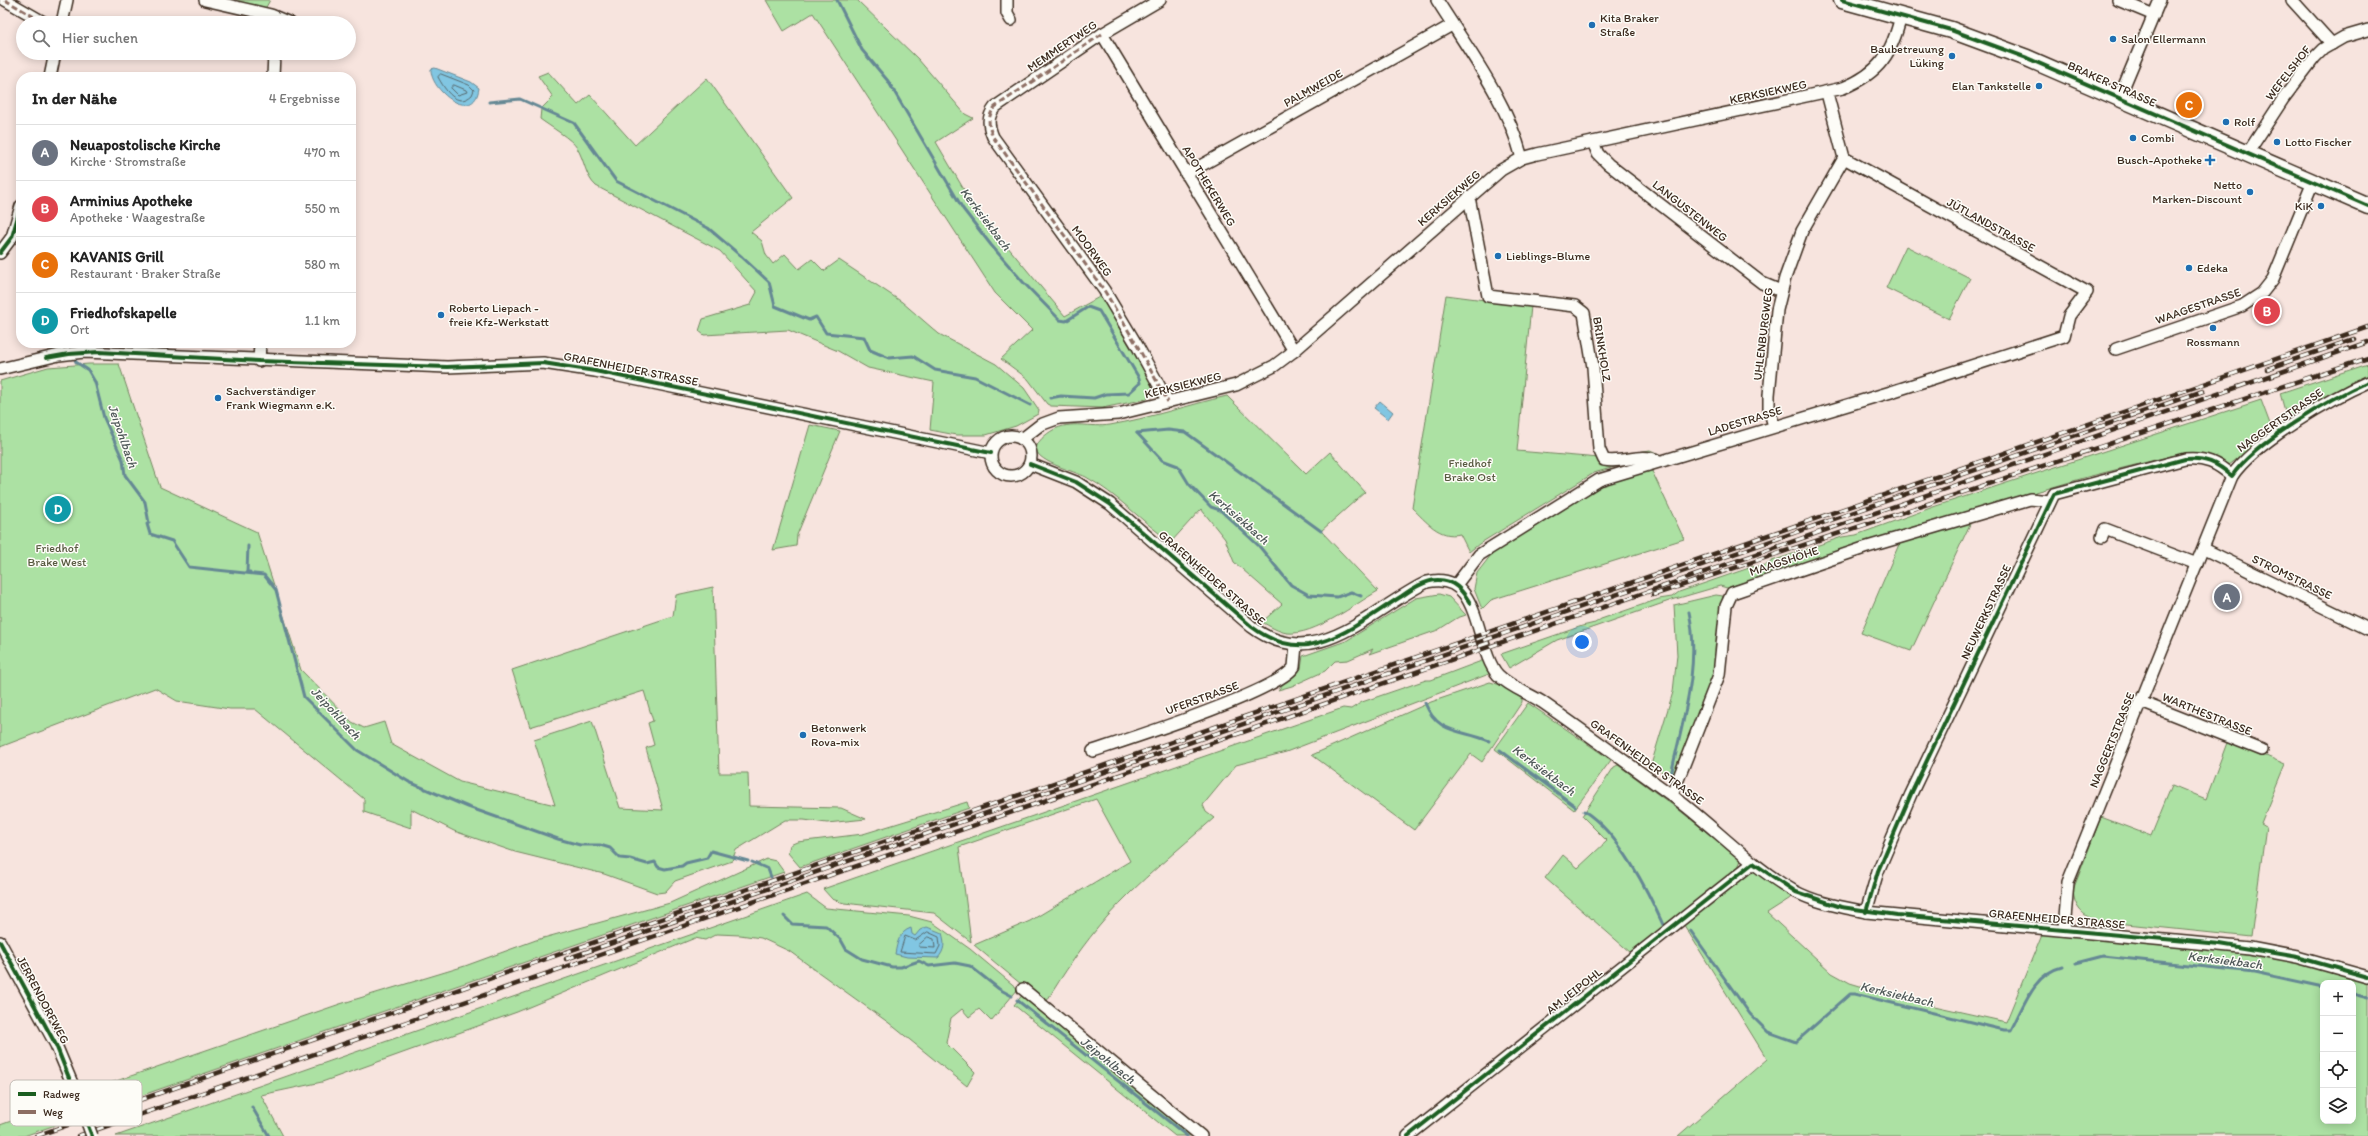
<!DOCTYPE html>
<html lang="de">
<head>
<meta charset="utf-8">
<style>
  body { margin:0; font-family:Itim,sans-serif; background:#f2f2f2; color:#222 }
  .controls { position:absolute; right:12px; bottom:12px; display:grid; overflow:hidden; border-radius:8px; box-shadow:0 2px 10px #0003 }
  .controls button { width:36px; height:36px; display:grid; place-items:center; padding:0; border:0; border-bottom:1px solid #e0e0e0; background:#fff; color:#222; font:20px sans-serif }
  .you { position:absolute; left:1582px; top:642px; width:14px; height:14px; margin:-10px; border:3px solid #fff; border-radius:50%; background:#1a73e8; box-shadow:0 0 0 6px #1a73e833 }
  .badge { display:grid; place-items:center; width:26px; height:26px; border-radius:50%; background:#1f6fb2; color:#fff; font-size:13px; font-weight:700 }
  .pin { position:absolute; translate:-50% -50%; border:2px solid #fff; box-shadow:0 1px 4px #0006 }
  .list { margin:0; padding:0; list-style:none }
  h2 { display:flex; justify-content:space-between; align-items:center; height:52px; margin:0; padding:0 16px; font-size:17px }
  h2 small { font-size:13px; font-weight:400; color:#767676 }
  .list li { display:grid; grid-template-columns:26px 1fr auto; gap:12px; align-items:center; box-sizing:border-box; height:56px; padding:0 16px; border-top:1px solid #e0e0e0 }
  .list b { display:block; font-size:15px; white-space:nowrap }
  .list p { margin:0; font-size:13px; white-space:nowrap; color:#767676 }
  .list em { font-size:13px; font-style:normal; color:#767676 }
  .icon { flex:none; width:22px; height:22px; fill:none; stroke:currentColor; stroke-width:2; stroke-linecap:round; stroke-linejoin:round }
  .map { position:relative; flex:none; width:2368px; height:1136px; overflow:hidden }
  .search { position:absolute; background:#fff; box-shadow:0 2px 10px #0003; left:16px; top:16px; width:340px; height:44px; display:flex; align-items:center; gap:10px; box-sizing:border-box; padding:0 14px; border-radius:22px; color:#767676; font-size:15px }
  .panel { position:absolute; background:#fff; box-shadow:0 2px 10px #0003; left:16px; top:72px; width:340px; height:276px; border-radius:16px }
  .map>svg:first-child { display:block }
</style>
</head>
<body>
<div class="map">
<svg width="2368" height="1136" viewBox="0 0 2368 1136">
  <rect width="100%" height="100%" fill="#f7e4de"/>
  <filter id="ink" filterUnits="userSpaceOnUse"><feTurbulence type="fractalNoise" baseFrequency=".025" numOctaves="2"/><feDisplacementMap in="SourceGraphic" scale="8" xChannelSelector="R" yChannelSelector="G"/><feConvolveMatrix kernelMatrix="1 2 1 2 8 2 1 2 1" color-interpolation-filters="sRGB"/></filter>
  <g filter="url(#ink)">
    <g fill="#ace1a3" stroke="#748660" fill-rule="evenodd">
      <path d="M224 0H270L265 9Z"/>
      <path d="M766 0H857L918 59 965 114 973 118 936 142 973 205 1065 316 1101 296 1153 387 1147 399 1102 408 1051 406 1047 404 1028 379 1001 359 1032 330 995 293 813 13 784 31Z"/>
      <path d="M548 72 578 105 590 95 635 145 707 78 793 198 751 232 762 241 766 255 773 264 785 254 799 269 812 259 824 271 839 260 902 302 939 334 996 364 1024 388 1039 410 1038 414 1016 426 986 435H956L930 430 934 382 868 368 838 351 788 330 704 335 699 331 703 319 750 305 757 292 720 251 596 186C585 176 585 161 577 148 572 139 549 126 540 119L541 109 553 97 538 76Z"/>
      <path d="M1906 246 1970 278 1949 319 1886 288Z"/>
      <path d="M1446 295 1531 306 1517 451 1599 458 1650 450 1659 454 1594 473 1479 544 1469 552 1460 534C1439 539 1426 521 1412 508Z"/>
      <path d="M89 364H119L160 487 257 532 301 670 352 722 364 728 384 722 391 744 460 782 555 805 534 740 592 721 620 808 663 810 646 748 654 745 648 723 653 721 644 691 530 727 512 670 673 616 676 595 713 587 719 773H748L749 806 841 808 866 819 827 823 804 820H785L736 850 732 861 675 881 665 892 657 893 604 874 515 852 454 831 411 809V828L364 812V799L255 709H230L177 701 155 688 0 747V381L48 367Z"/>
      <path d="M2368 364V376L2322 399 2297 415H2286L2280 393Z"/>
      <path d="M1227 396 1306 474 1330 452 1365 492 1321 531 1378 591C1355 604 1314 636 1287 633 1279 632 1269 626 1262 622L1282 604 1234 562 1225 539 1201 509 1171 542C1142 522 1117 494 1086 477 1074 471 1040 463 1036 450 1036 442 1046 434 1053 430 1071 420 1091 428 1110 425 1150 418 1188 405 1227 396Z"/>
      <path d="M2261 400 2273 432 2229 465 2201 454 2171 456 2087 477 1900 532 1727 588 1720 586 1672 600 1557 640 1509 668 1501 654 1582 626 1595 623 1601 619 1659 599 1672 597 1679 592 1752 567 1766 565 1772 561 1842 537 1856 535 1936 506Z"/>
      <path d="M810 425 840 431 797 535 796 546 773 550Z"/>
      <path d="M1651 469 1684 539 1491 600 1482 609 1474 589 1477 573 1491 555 1509 541 1598 487Z"/>
      <path d="M1971 522 1911 651 1861 633 1900 542Z"/>
      <path d="M1439 594 1449 597 1466 615 1457 618 1438 630 1369 654 1373 649 1348 660 1335 661 1325 671 1292 686 1278 690 1290 676 1301 669 1303 656 1346 641 1416 598Z"/>
      <path d="M1716 595 1723 596 1715 676 1675 774 1669 776 1651 765 1673 692 1677 655 1674 605Z"/>
      <path d="M1484 660 1489 674 1286 752 1236 765 1203 805 1206 812 1214 818C1178 850 1139 881 1107 917 1084 943 1063 974 1045 1004L974 945 1030 921 1130 861 1096 799 959 847 971 942 934 913 844 903 832 899 823 889 1343 708 1351 709 1362 702 1426 680H1431Z"/>
      <path d="M1490 682 1501 685 1522 699V702L1482 762 1471 754 1414 830 1312 755 1431 702Z"/>
      <path d="M1528 703 1611 760 1574 810 1495 749Z"/>
      <path d="M2228 740 2285 764 2261 823 2266 826 2251 937 2098 921C2082 916 2074 907 2073 890L2101 817 2151 836 2172 785 2206 799Z"/>
      <path d="M1618 765 1678 809 1741 860 1737 870 1631 953 1545 878 1563 855 1578 868 1607 841 1582 816 1614 767Z"/>
      <path d="M967 802 969 808 800 867 788 853 790 845 797 842 863 834Z"/>
      <path d="M767 859 776 861 784 872 88 1114 82 1097 90 1090 340 1004 465 966 536 940 670 903Z"/>
      <path d="M1755 872 1792 897 1767 913 1832 973 1850 983 1903 999 2006 1022 2042 934 2240 953 2289 961 2368 982V1136H1678L1767 1059 1684 925 1746 874ZM2323 983H2353V1121H2323Z"/>
      <path d="M807 894 826 908 909 916 932 922 970 949 1018 989 991 1021 979 1009 969 1017 962 1009 951 1018 946 1043 975 1072 967 1086 889 1023 789 951 761 938 740 935 717 934 705 940 695 938 517 1012 322 1082 261 1095 283 1136H116Z"/>
      <path d="M1024 993 1195 1136H1175L1014 1005Z"/>
      <path d="M72 1099 78 1117 24 1136H0V1125Z"/>
    </g>
    <g fill="#81c6e2" stroke="#658894">
      <path d="M435 68 471 82 479 88C474 125 430 91 431 69Z"/>
      <path d="M1380 401 1393 412 1388 419 1374 408Z"/>
      <path d="M927 927 942 933C945 943 945 950 938 958L907 957 895 954C897 943 899 932 911 928L912 934 915 936 920 930Z"/>
    </g>
    <g fill="none" stroke-linecap="round" stroke-linejoin="round">
      <g stroke="#57686c" stroke-width="1">
        <path d="M441 74 469 85 474 90 472 95C457 109 445 90 438 77Z"/>
        <path d="M454 85 466 90 467 92 458 95 451 88Z"/>
        <path d="M928 932 939 937 940 946 936 954 900 952 905 936 915 940Z"/>
        <path d="M928 937 934 939 935 948 919 947V945Z"/>
      </g>
      <g stroke="#658894" stroke-width="3">
        <path d="M837 0 862 50 888 81 963 209 991 245 1023 282 1060 320 1066 321 1088 307 1099 311 1139 378 1140 383 1129 393 1106 394 1094 398 1061 396 1050 398"/>
        <path d="M489 102 520 99 574 123 616 181 708 228 742 257 769 282 775 306 809 320 816 317 826 333 864 337 870 350 889 358 913 356 935 370 975 377 1030 405"/>
        <path d="M73 355 76 362 88 370 95 382 104 418 123 460 125 475 145 502 149 523 147 524 150 534 172 541 189 567 264 575 276 590 304 697 357 750 409 782 468 807 558 839 580 845H600L610 848 620 858 630 859 647 864 655 862 658 867 665 869 682 866 686 863 707 858 711 851 748 861"/>
        <path d="M1137 433 1162 460 1178 466 1189 484 1211 507 1220 510 1259 546 1291 585 1309 595 1337 597 1351 592 1361 596"/>
        <path d="M1137 433 1168 430 1185 432 1321 531"/>
        <path d="M248 546 247 572H250"/>
        <path d="M1425 703C1438 735 1461 729 1489 741"/>
        <path d="M1500 750 1575 806"/>
        <path d="M1671 775C1682 722 1701 667 1689 612"/>
        <path d="M1584 811C1620 834 1648 891 1665 929"/>
        <path d="M752 862 768 869 771 877"/>
        <path d="M784 916 792 924 826 926 841 940 846 949 862 959 892 967H901L919 961 929 966 955 963 970 966 999 989 1012 996"/>
        <path d="M1690 930 1750 1014 1768 1032 1796 1042 1850 994H1855L2004 1030H2011C2024 1006 2033 974 2062 967"/>
        <path d="M2076 963 2103 956 2254 972 2323 987"/>
        <path d="M2353 994 2368 998"/>
        <path d="M1017 1000 1187 1136"/>
        <path d="M252 1107 269 1136"/>
      </g>
      <g stroke="#3b2a1e" stroke-width="14">
        <g id="minor">
          <path d="M5 0 45 23"/>
          <path d="M205 0 271 15 290 23"/>
          <path d="M1007 0V13L1011 20"/>
          <path d="M1160 0 1102 34 995 107C987 117 988 125 993 137L1104 290 1138 347 1168 402"/>
          <path d="M1437 0C1469 51 1506 99 1522 158"/>
          <path d="M2118 0 2154 15"/>
          <path d="M2292 0 2332 44"/>
          <path d="M62 23 67 0"/>
          <path d="M1102 34 1294 351"/>
          <path d="M50 77 55 53"/>
          <path d="M273 77 274 53"/>
          <path d="M2119 98 2160 0"/>
          <path d="M1593 142 1598 154 1608 164 1762 283 1781 291"/>
          <path d="M2247 154 2283 99 2315 57 2323 49 2344 37 2368 30"/>
          <path d="M1186 174 1452 25"/>
          <path d="M1469 197 1488 296 1575 306 1584 313 1593 367 1599 449 1604 460C1623 464 1641 452 1659 461"/>
          <path d="M0 253 12 237 21 206"/>
          <path d="M2116 349 2242 306 2262 293 2273 279 2313 182"/>
          <path d="M259 361 260 343"/>
          <path d="M0 369 59 355 84 352 447 367 543 363 595 371 991 453"/>
          <path d="M1774 426 1769 409V395L1777 310 1785 278 1802 231 1844 158 1827 93"/>
          <circle cx="1011" cy="456" r="20"/>
          <path d="M1022 439 1040 425 1059 418 1118 414 1236 385 1274 366 1294 351 1501 170 1522 158 1537 154 1843 88C1880 73 1892 53 1901 16"/>
          <path d="M1030 464 1076 482 1110 504 1252 627C1315 675 1371 609 1427 582 1482 569 1474 648 1498 675 1510 687 1528 693 1542 702 1585 732 1627 763 1670 794 1712 824 1748 865 1794 891 1816 903 1842 907 1866 912L2250 948 2297 957 2368 977"/>
          <path d="M2102 537 2105 529 2197 564"/>
          <path d="M2204 549 2368 629"/>
          <path d="M1456 585 1479 555 1599 480 1891 392 2064 336 2069 316 2087 292 1844 158"/>
          <path d="M2141 702 2262 750"/>
          <path d="M1093 751C1129 739 1277 692 1294 667L1296 645"/>
          <path d="M1672 795 1719 675 1726 606 1732 593 1864 548 2030 499 2050 501"/>
          <path d="M1866 912 1878 871 1911 794 2054 494 2185 459C2205 457 2217 463 2232 476"/>
          <path d="M2064 930 2068 882 2232 476C2254 443 2331 398 2368 382"/>
          <path d="M0 942 56 1045 79 1100"/>
          <path d="M1023 989 1201 1136"/>
          <path d="M1408 1136 1753 863"/>
        </g>
      </g>
      <g stroke="#3b2a1e" stroke-width="19">
        <path id="secondary" d="M1842 0 1951 30 2027 58 2368 206"/>
      </g>
      <use href="#minor" stroke="#fdfcf7" stroke-width="11"/>
      <use href="#secondary" stroke="#fdfcf7" stroke-width="16"/>
      <g stroke="#3b2a1e" stroke-width="4.5">
        <g id="rail">
          <path d="M2267 369 2354 339"/>
          <path d="M1653 595 2368 358"/>
          <path d="M566 959 2203 391"/>
          <path d="M36 1136 2368 327"/>
          <path d="M78 1136 2368 342"/>
        </g>
      </g>
      <use href="#rail" stroke="#fdfcf7" stroke-width="3" stroke-dasharray="9" stroke-linecap="butt"/>
      <g stroke="#3b2a1e" stroke-width="14" stroke-linecap="butt">
        <path id="minor-bridge" d="M79 1100 92 1136"/>
      </g>
      <use href="#minor-bridge" stroke="#fdfcf7" stroke-width="11"/>
      <g stroke="#8d6e63" stroke-width="3" stroke-dasharray="6 3" stroke-linecap="butt">
        <path d="M5 0 45 23"/>
        <path d="M1102 34 995 107C987 117 988 125 993 137L1104 290 1138 347 1168 402"/>
      </g>
      <g stroke="#fdfcf7" stroke-width="6">
        <g id="cycleway">
          <path d="M1842 0 1951 30 2027 58 2368 206"/>
          <path d="M0 253 12 237 21 206"/>
          <path d="M46 358 69 354 99 352 259 361 447 367 543 363 595 371 991 453"/>
          <path d="M1030 464 1076 482 1110 504 1252 627C1268 639 1287 647 1308 645 1342 640 1374 613 1402 596 1412 589 1425 580 1438 580 1454 580 1462 590 1470 603"/>
          <path d="M1866 912 1878 871 1911 794 2054 494 2185 459C2205 457 2217 463 2232 476 2254 443 2331 398 2368 382"/>
          <path d="M0 942 56 1045 92 1136"/>
          <path d="M1408 1136 1753 863 1796 892 1841 907 1897 915 2220 944 2297 957 2368 977"/>
        </g>
      </g>
      <use href="#cycleway" stroke="#1b5e20" stroke-width="4"/>
    </g>
  </g>
  <g fill="#1f6fb2" stroke="#fdfcf7" stroke-width="1.5">
    <circle cx="1592" cy="25" r="4"/>
    <circle cx="2113" cy="39" r="4"/>
    <circle cx="1952" cy="56" r="4"/>
    <circle cx="2039" cy="86" r="4"/>
    <circle cx="2226" cy="122" r="4"/>
    <circle cx="2133" cy="138" r="4"/>
    <circle cx="2277" cy="142" r="4"/>
    <path d="M2208 154h4v4h4v4h-4v4h-4v-4h-4v-4h4z"/>
    <circle cx="2250" cy="192" r="4"/>
    <circle cx="2321" cy="206" r="4"/>
    <circle cx="1498" cy="256" r="4"/>
    <circle cx="2189" cy="268" r="4"/>
    <circle cx="441" cy="315" r="4"/>
    <circle cx="2213" cy="328" r="4"/>
    <circle cx="218" cy="398" r="4"/>
    <circle cx="803" cy="735" r="4"/>
  </g>
  <g text-anchor="middle" dominant-baseline="central" stroke-width="3" stroke-linejoin="round" paint-order="stroke">
    <g font-size="12" fill="#3b2a1e" stroke="#fdfcf7" text-anchor="start">
      <text x="1600" y="18">Kita Braker<tspan x="1600" dy="14">Straße</tspan></text>
      <text x="2121" y="39">Salon Ellermann</text>
      <text x="1944" y="49" text-anchor="end">Baubetreuung<tspan x="1944" dy="14">Lüking</tspan></text>
      <text x="2031" y="86" text-anchor="end">Elan Tankstelle</text>
      <text x="2234" y="122">Rolf</text>
      <text x="2141" y="138">Combi</text>
      <text x="2285" y="142">Lotto Fischer</text>
      <text x="2202" y="160" text-anchor="end">Busch-Apotheke</text>
      <text x="2242" y="185" text-anchor="end">Netto<tspan x="2242" dy="14">Marken-Discount</tspan></text>
      <text x="2313" y="206" text-anchor="end">KiK</text>
      <text x="1506" y="256">Lieblings-Blume</text>
      <text x="2197" y="268">Edeka</text>
      <text x="449" y="308">Roberto Liepach -<tspan x="449" dy="14">freie Kfz-Werkstatt</tspan></text>
      <text x="2213" y="342" text-anchor="middle">Rossmann</text>
      <text x="226" y="391">Sachverständiger<tspan x="226" dy="14">Frank Wiegmann e.K.</tspan></text>
      <text x="811" y="728">Betonwerk<tspan x="811" dy="14">Rova-mix</tspan></text>
    </g>
    <g font-size="12" fill="#3b2a1e" stroke="#fdfcf7">
      <text transform="translate(1062 46) rotate(-34)">MEMMERTWEG</text>
      <text transform="translate(2288 73) rotate(-52)">WEFELSHOF</text>
      <text transform="translate(2112 84) rotate(24)">BRAKER STRASSE</text>
      <text transform="translate(1313 88) rotate(-29)">PALMWEIDE</text>
      <text transform="translate(1768 92) rotate(-12)">KERKSIEKWEG</text>
      <text transform="translate(1209 186) rotate(59)">APOTHEKERWEG</text>
      <text transform="translate(1449 198) rotate(-41)">KERKSIEKWEG</text>
      <text transform="translate(1690 211) rotate(38)">LANGUSTENWEG</text>
      <text transform="translate(1991 225) rotate(29)">JÜTLANDSTRASSE</text>
      <text transform="translate(1092 251) rotate(54)">MOORWEG</text>
      <text transform="translate(2198 306) rotate(-19)">WAAGESTRASSE</text>
      <text transform="translate(1763 334) rotate(-83)">UHLENBURGWEG</text>
      <text transform="translate(1602 349) rotate(81)">BRINKHOLZ</text>
      <text transform="translate(631 369) rotate(11)">GRAFENHEIDER STRASSE</text>
      <text transform="translate(1183 385) rotate(-14)">KERKSIEKWEG</text>
      <text transform="translate(2280 420) rotate(-35)">NAGGERTSTRASSE</text>
      <text transform="translate(1745 421) rotate(-17)">LADESTRASSE</text>
      <text transform="translate(1784 561) rotate(-18)">MAAGSHÖHE</text>
      <text transform="translate(2292 577) rotate(26)">STROMSTRASSE</text>
      <text transform="translate(1212 578) rotate(41)">GRAFENHEIDER STRASSE</text>
      <text transform="translate(1986 612) rotate(-65)">NEUWERKSTRASSE</text>
      <text transform="translate(1202 698) rotate(-20)">UFERSTRASSE</text>
      <text transform="translate(2207 714) rotate(22)">WARTHESTRASSE</text>
      <text transform="translate(2112 740) rotate(-68)">NAGGERTSTRASSE</text>
      <text transform="translate(1647 762) rotate(36)">GRAFENHEIDER STRASSE</text>
      <text transform="translate(2057 919) rotate(5)">GRAFENHEIDER STRASSE</text>
      <text transform="translate(1574 991) rotate(-38)">AM JEIPOHL</text>
      <text transform="translate(43 1000) rotate(62)">JERRENDORFWEG</text>
    </g>
    <g font-size="12" fill="#57583f" stroke="#fdfcf7">
      <text x="1470" y="463">Friedhof<tspan x="1470" dy="14">Brake Ost</tspan></text>
      <text x="57" y="548">Friedhof<tspan x="57" dy="14">Brake West</tspan></text>
    </g>
    <g font-size="13" font-style="italic" fill="#505959" stroke="#fdfcf7">
      <text transform="translate(986 219) rotate(53)">Kerksiekbach</text>
      <text transform="translate(123 436) rotate(71)">Jeipohlbach</text>
      <text transform="translate(1239 517) rotate(41)">Kerksiekbach</text>
      <text transform="translate(336 713) rotate(47)">Jeipohlbach</text>
      <text transform="translate(1544 770) rotate(37)">Kerksiekbach</text>
      <text transform="translate(2225 960) rotate(7)">Kerksiekbach</text>
      <text transform="translate(1897 994) rotate(13)">Kerksiekbach</text>
      <text transform="translate(1108 1060) rotate(39)">Jeipohlbach</text>
    </g>
  </g>
  <rect x="10" y="1080" width="132" height="46" rx="6" fill="#fdfcf7" stroke="#c3bdb6" stroke-width="1"/>
  <rect x="18" y="1092" width="18" height="4" fill="#1b5e20"/>
  <rect x="18" y="1110" width="18" height="4" fill="#8d6e63"/>
  <g font-size="11" fill="#3b2a1e">
    <text x="43" y="1098">Radweg</text>
    <text x="43" y="1116">Weg</text>
  </g>
</svg>
<div class="controls">
<button>+</button>
<button>−</button>
<button><svg class="icon" aria-label="locate" viewBox="0 0 24 24"><circle cx="12" cy="12" r="6"/><path d="M12 2v4M12 18v4M2 12h4M18 12h4"/></svg></button>
<button><svg class="icon" aria-label="layers" viewBox="0 0 24 24"><path d="M12 4l9 5-9 5-9-5zM3 14l9 5 9-5"/></svg></button>
</div>
<div class="you"></div>
<div class="pin badge" style="left:2227px;top:597px;background:#6b7280">A</div>
<div class="pin badge" style="left:2267px;top:311px;background:#e0444e">B</div>
<div class="pin badge" style="left:2189px;top:105px;background:#e8710a">C</div>
<div class="pin badge" style="left:58px;top:509px;background:#0f9aa8">D</div>
<div class="search"><svg class="icon" aria-label="search" viewBox="0 0 24 24"><circle cx="10" cy="10" r="6"/><path d="M15 15l6 6"/></svg>Hier suchen</div>
<section class="panel">
<h2>In der Nähe<small>4 Ergebnisse</small></h2>
<ul class="list">
<li><span class="badge" style="background:#6b7280">A</span><div><b>Neuapostolische Kirche</b><p>Kirche · Stromstraße</p></div><em>470 m</em></li>
<li><span class="badge" style="background:#e0444e">B</span><div><b>Arminius Apotheke</b><p>Apotheke · Waagestraße</p></div><em>550 m</em></li>
<li><span class="badge" style="background:#e8710a">C</span><div><b>KAVANIS Grill</b><p>Restaurant · Braker Straße</p></div><em>580 m</em></li>
<li><span class="badge" style="background:#0f9aa8">D</span><div><b>Friedhofskapelle</b><p>Ort</p></div><em>1.1 km</em></li>
</ul>
</section>
</div>
</body>
</html>
